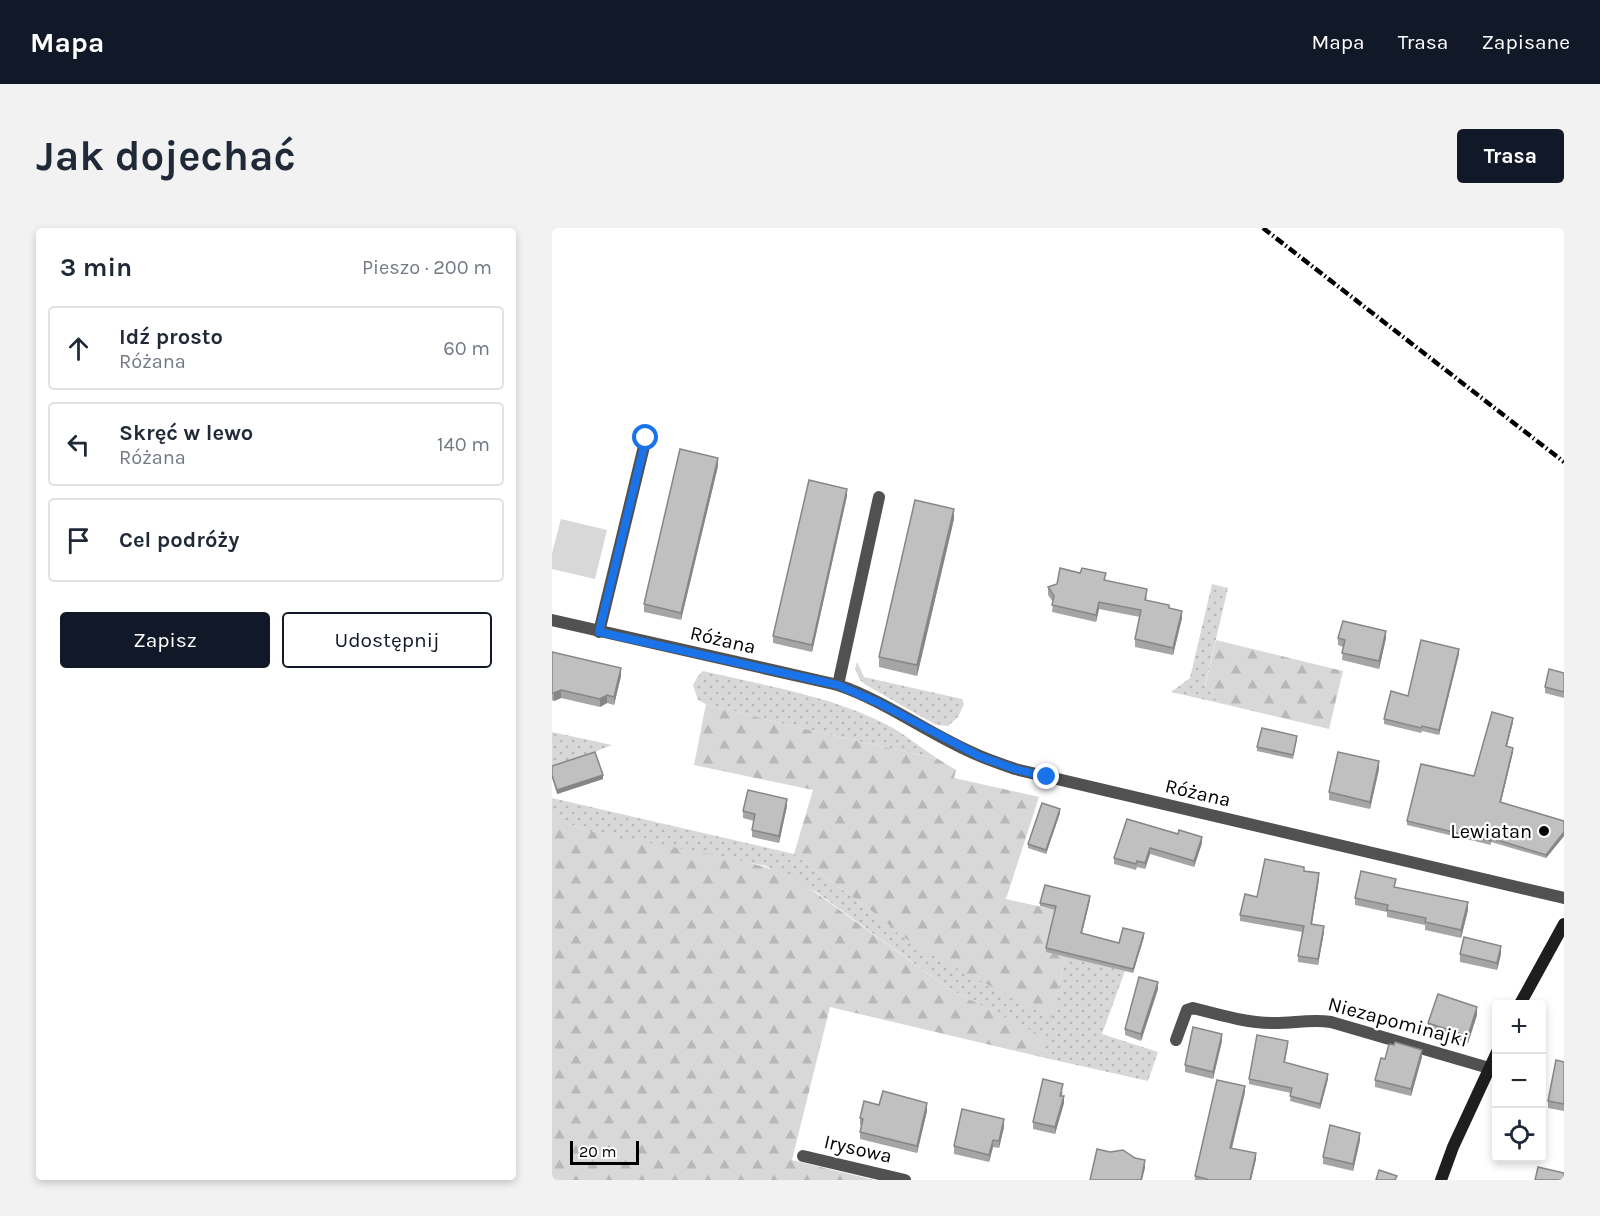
<!DOCTYPE html>
<html lang="pl">
<head>
<meta charset="utf-8">
<style>
  body { margin:0; font-family:Karla,sans-serif; background:#f2f2f3; color:#1f2937 }
  .controls { position:absolute; right:18px; bottom:18px; display:grid; overflow:hidden; border-radius:6px; box-shadow:0 3px 9px #0003 }
  .controls button { width:54px; height:54px; display:grid; place-items:center; padding:0; border:0; border-bottom:2px solid #e0e1e3; background:#fff; color:#1f2937; font:30px sans-serif }
  .scale { position:absolute; left:18px; bottom:15px; width:69px; box-sizing:border-box; padding-left:6px; border:3px solid #000; border-top:0; font-size:16px; line-height:21px; white-space:nowrap; color:#000; -webkit-text-stroke:4px #fff; paint-order:stroke }
  .stop { position:absolute; width:18px; height:18px; margin:-14px; border:4px solid #1a73e8; border-radius:50%; background:#fff }
  .stop.end { background:#1a73e8; border-color:#fff; box-shadow:0 2px 6px #0008 }
  .list { margin:0; padding:0; list-style:none }
  h2 { display:flex; justify-content:space-between; align-items:center; height:78px; margin:0; padding:0 24px; font-size:26px }
  h2 small { font-size:20px; font-weight:400; color:#747a83 }
  .list li { display:grid; grid-template-columns:39px 1fr auto; gap:18px; align-items:center; box-sizing:border-box; height:84px; margin:0 12px 12px; padding:0 12px; border:2px solid #e0e1e3; border-radius:6px }
  .list b { display:block; font-size:22px; white-space:nowrap }
  .list p { margin:0; font-size:20px; white-space:nowrap; color:#747a83 }
  .list em { font-size:20px; font-style:normal; color:#747a83 }
  .actions { display:flex; gap:12px; padding:18px 24px }
  .actions a { flex:1; padding:14px 0; border:2px solid #111827; border-radius:6px; text-align:center; font-size:21px; color:#111827 }
  .actions .main { background:#111827; color:#fff }
  .icon { flex:none; width:33px; height:33px; fill:none; stroke:currentColor; stroke-width:2; stroke-linecap:round; stroke-linejoin:round }
  .map { position:relative; flex:none; width:1012px; height:952px; overflow:hidden; border-radius:6px }
  header { display:flex; align-items:center; gap:36px; box-sizing:border-box; height:84px; padding:0 30px; background:#111827; color:#fff }
  header strong { font-size:28px }
  nav { display:flex; gap:33px; margin-inline-start:auto; font-size:21px }
  .intro { display:flex; align-items:center; justify-content:space-between; box-sizing:border-box; height:144px; padding:0 36px }
  h1 { margin:0; font-size:42px }
  .button { padding:15px 27px; border-radius:6px; background:#111827; color:#fff; font-size:21px; font-weight:700 }
  main { display:flex; gap:36px; padding:0 36px }
  aside { flex:1; background:#fff; border-radius:6px; box-shadow:0 3px 9px #0003 }
  .map>svg:first-child { display:block }
</style>
</head>
<body>
<header>
<strong>Mapa</strong>
<nav><a>Mapa</a><a>Trasa</a><a>Zapisane</a></nav>
</header>
<div class="intro"><h1>Jak dojechać</h1><a class="button">Trasa</a></div>
<main>
<aside>
<h2>3 min<small>Pieszo · 200 m</small></h2>
<ul class="list">
<li><svg class="icon" aria-label="ahead" viewBox="0 0 24 24"><path d="M12 20V5M6 11l6-6 6 6"/></svg><div><b>Idź prosto</b><p>Różana</p></div><em>60 m</em></li>
<li><svg class="icon" aria-label="left" viewBox="0 0 24 24"><path d="M17 20v-9H6M10 6l-5 5 5 5"/></svg><div><b>Skręć w lewo</b><p>Różana</p></div><em>140 m</em></li>
<li><svg class="icon" aria-label="arrive" viewBox="0 0 24 24"><path d="M6 21V4h12l-3 4 3 4H6"/></svg><div><b>Cel podróży</b></div></li>
</ul>
<div class="actions"><a class="main">Zapisz</a><a>Udostępnij</a></div>
</aside>
<div class="map">
<svg width="1012" height="952" viewBox="0 0 1012 952">
  <defs>
    <pattern id="grass-dots" width="8" height="8" patternUnits="userSpaceOnUse" patternTransform="scale(1.5)"><rect width="8" height="8" fill="#d8d8d8"/><path d="M2 2h.1M6 6h.1" fill="none" stroke="#b8b8b8" stroke-width="1.8" stroke-linecap="round"/></pattern>
    <pattern id="forest-firs" width="22" height="20" patternUnits="userSpaceOnUse" patternTransform="scale(1.5)"><rect width="22" height="20" fill="#d8d8d8"/><path d="M5 1l3.5 6h-7zM16 11l3.5 6h-7z" fill="#b8b8b8"/></pattern>
  </defs>
  <rect width="100%" height="100%" fill="#fff"/>
  <g fill="url(#grass-dots)">
    <path d="M660 356 676 360 653 457 667 475 619 464 638 450Z"/>
    <path d="M305 434 312 449 410 471 412 476 406 489 396 498 384 497 314 457 308 452 303 441Z"/>
    <path d="M151 443C214 458 283 468 341 500 356 509 371 521 386 531L244 499 154 476 146 472 141 457 146 448Z"/>
    <path d="M0 504 60 517 0 541Z"/>
    <path d="M0 570 242 626 325 687 347 706 499 789 514 728 573 743 550 806 606 824 596 853 489 829 493 810 397 761 264 664 214 638 42 605 11 594 0 587Z"/>
  </g>
  <g fill="url(#forest-firs)">
    <path d="M664 412 791 443 777 501 667 475 653 458Z"/>
    <path d="M154 476 244 499 386 531 404 542 402 550 487 569 454 671 504 682 514 728 499 790 374 724 347 706 325 687 242 626 261 562 142 537Z"/>
    <path d="M0 587C28 605 61 608 93 614 142 623 192 631 239 647L397 761 494 810 489 829 278 779 240 932 322 952H0Z"/>
  </g>
  <path fill="#d8d8d8" d="M9 291 55 302 43 351 0 341V325Z"/>
  <g fill="none" stroke-linecap="round" stroke-linejoin="round">
    <g stroke="#515151" stroke-width="12">
      <path d="M0 392 286 457C336 474 379 508 428 528 440 533 452 537 463 541L1012 670"/>
      <path d="M47 404 94 210"/>
      <path d="M286 457 327 269"/>
      <path d="M624 812 635 782 641 780C668 787 695 795 723 795 742 795 760 791 779 794L937 840"/>
      <path d="M251 928 353 952"/>
    </g>
    <g stroke="#1e1e1e" stroke-width="12">
      <path d="M968 776 1012 696"/>
      <path d="M889 952 901 919 945 824"/>
    </g>
    <path stroke="#000" stroke-width="4.5" stroke-dasharray="9 3 1.5 3" stroke-linecap="butt" d="M711 0 1012 234"/>
  </g>
  <g fill="#a5a5a5">
    <path d="M166 238 129 392 92 384V376Z"/>
    <path d="M295 268 260 424 221 415V408Z"/>
    <path d="M402 291 365 448 327 439V429Z"/>
    <path d="M554 352 595 369 594 372 617 380 630 390 621 427 583 419V411L588 389 547 381 544 394 500 384 501 374 496 367V359Z"/>
    <path d="M786 410H834L827 441 790 432 791 419 786 417Z"/>
    <path d="M0 424 69 448 62 477 55 475 48 479 9 470 2 473 0 472Z"/>
    <path d="M907 426 887 507 870 503 869 505 832 496V491L856 468Z"/>
    <path d="M1012 445V470L993 465V459Z"/>
    <path d="M961 494 955 518 961 524 949 574 1012 593V608L994 630 939 614V617L855 597V593L922 548Z"/>
    <path d="M745 511 741 531 705 523V519Z"/>
    <path d="M0 538 51 551 5 566 0 550Z"/>
    <path d="M827 541 818 581 777 572V564Z"/>
    <path d="M235 578 227 615 200 609V602L202 593 191 590V583Z"/>
    <path d="M508 585 494 626 476 620V616Z"/>
    <path d="M575 591 650 615 642 639 598 626 593 641 585 639 584 642 562 636V630Z"/>
    <path d="M752 643 767 651 760 696 772 704 766 737 746 734V728L750 704 688 693V687L705 669Z"/>
    <path d="M844 659 916 682 909 710 873 702V697L835 689V684L803 677V670Z"/>
    <path d="M538 672 530 705 567 715 592 709 581 745 494 724V720L503 682 488 678V675Z"/>
    <path d="M908 726H949L945 742 908 734Z"/>
    <path d="M606 761 589 813 573 807V801Z"/>
    <path d="M925 787 916 815 876 802V795Z"/>
    <path d="M670 813 661 851 633 844V837Z"/>
    <path d="M736 818 733 834 776 851 768 881 738 873 739 865 697 856V851Z"/>
    <path d="M870 829 859 868 823 859V852L833 831Z"/>
    <path d="M1012 834V883L996 880V873Z"/>
    <path d="M511 863 510 868 512 875 503 906 481 901V894Z"/>
    <path d="M693 864 680 921 704 931 699 952H643V948Z"/>
    <path d="M327 877 375 883 365 925 308 911V904L310 897H308V890Z"/>
    <path d="M452 899 447 920 441 919 437 934 402 926V918Z"/>
    <path d="M808 912 801 943 771 936V929Z"/>
  </g>
  <g fill="#868686">
    <path d="M166 230V238L129 392V385Z"/>
    <path d="M295 261V268L260 424V417Z"/>
    <path d="M402 281V291L365 448V437Z"/>
    <path d="M547 374V381L544 394V387Z"/>
    <path d="M630 383V390L621 427V420Z"/>
    <path d="M834 403V410L827 441V433Z"/>
    <path d="M907 421V426L887 507V502Z"/>
    <path d="M69 440V448L62 477V469Z"/>
    <path d="M9 462V470L2 473V465Z"/>
    <path d="M55 467V475L48 479V471Z"/>
    <path d="M961 490V494L954 522V518Z"/>
    <path d="M961 520V524L948 578V574Z"/>
    <path d="M827 533V541L818 581V574Z"/>
    <path d="M51 547V551L5 566V562Z"/>
    <path d="M235 571V578L227 615V608Z"/>
    <path d="M508 581V585L494 626V622Z"/>
    <path d="M1012 604V608L994 630V627Z"/>
    <path d="M650 609V615L642 639V633Z"/>
    <path d="M598 620V626L593 641V635Z"/>
    <path d="M767 645V651L759 702V696Z"/>
    <path d="M538 668V672L529 709V705Z"/>
    <path d="M916 674V682L909 710V702Z"/>
    <path d="M772 698V704L766 737V731Z"/>
    <path d="M592 705V709L581 745V741Z"/>
    <path d="M949 718V726L945 742V735Z"/>
    <path d="M606 754V761L589 813V806Z"/>
    <path d="M925 779V787L916 815V808Z"/>
    <path d="M670 806V813L661 851V844Z"/>
    <path d="M870 822V829L859 868V861Z"/>
    <path d="M776 846V851L768 881V876Z"/>
    <path d="M693 858V864L678 926V920Z"/>
    <path d="M512 868V875L503 906V899Z"/>
    <path d="M375 875V883L365 925V918Z"/>
    <path d="M452 891V899L447 920V913Z"/>
    <path d="M808 905V912L801 943V936Z"/>
    <path d="M441 912V919L437 934V927Z"/>
    <path d="M704 925V931L699 952H698Z"/>
    <path d="M593 932V940L590 952H589Z"/>
  </g>
  <g fill="#c0c0c0" stroke="#868686" stroke-width="1.5">
    <path d="M128 221 166 230 129 385 92 376Z"/>
    <path d="M257 252 295 261 260 417 221 408Z"/>
    <path d="M363 272 402 281 365 437 327 429Z"/>
    <path d="M508 340 528 345 530 340 554 345 552 352 595 361 593 372 617 377V380L630 383 621 420 583 411 589 382 547 374 544 387 500 377 502 368 496 359 505 356Z"/>
    <path d="M791 393 834 403 827 433 790 425 793 412 786 410Z"/>
    <path d="M869 412 907 421 887 502 870 498 869 500 832 491 839 463 856 468Z"/>
    <path d="M0 424 69 440 62 469 55 467 48 471 9 462 2 465H0Z"/>
    <path d="M997 441 1012 445V464L993 459Z"/>
    <path d="M940 484 961 490 954 518 961 520 948 574 1012 593V604L994 627 939 610V613L855 593 869 536 922 548Z"/>
    <path d="M710 500 745 508 741 527 705 519Z"/>
    <path d="M43 524 51 547 5 562 0 547V538Z"/>
    <path d="M786 524 827 533 818 574 777 564Z"/>
    <path d="M196 562 235 571 227 608 200 602 203 586 191 583Z"/>
    <path d="M490 575 508 581 494 622 476 616Z"/>
    <path d="M575 591 626 606 627 602 650 609 642 633 598 620 593 635 585 633 584 636 562 630Z"/>
    <path d="M713 631 752 639V643L767 645 759 696 772 698 766 731 746 728 752 698 688 687 693 666 705 669Z"/>
    <path d="M809 643 844 651 842 659 916 674 909 702 873 694 874 690 835 682 836 677 803 670Z"/>
    <path d="M493 657 538 668 529 705 567 715 571 700 592 705 581 741 494 720 504 678 488 675Z"/>
    <path d="M912 709 949 718 945 735 908 726Z"/>
    <path d="M587 749 606 754 589 806 573 801Z"/>
    <path d="M886 766 925 779 916 808 876 795Z"/>
    <path d="M641 799 670 806 661 844 633 837Z"/>
    <path d="M705 807 736 813 732 834 776 846 768 876 738 868 740 860 697 851Z"/>
    <path d="M843 814 870 822 859 861 823 852 829 830 833 831 837 816 842 817Z"/>
    <path d="M1004 832 1012 834V876L996 873Z"/>
    <path d="M491 851 511 856 508 868H512L503 899 481 894Z"/>
    <path d="M665 852 693 858 678 920 704 925 698 952H655V951L643 948Z"/>
    <path d="M331 863 375 875 365 918 308 904 311 891 308 890 312 873 327 877Z"/>
    <path d="M410 881 452 891 447 913 441 912 437 927 402 918Z"/>
    <path d="M778 897 808 905 801 936 771 929Z"/>
    <path d="M545 921 558 924 571 922 583 930 593 932 589 952H538Z"/>
    <path d="M986 939 1012 945V952H983Z"/>
    <path d="M827 942 845 948 843 952H824Z"/>
  </g>
  <g fill="none" stroke-linecap="round" stroke-linejoin="round">
    <path stroke="#1a73e8" stroke-width="8" d="M94 210 47 404 286 457 327 475 427 528 463 541 495 549"/>
  </g>
  <circle fill="#000" stroke="#fff" stroke-width="2" cx="992" cy="603" r="6"/>
  <g text-anchor="middle" dominant-baseline="central" stroke-width="4.5" stroke-linejoin="round" paint-order="stroke">
    <g font-size="20" fill="#000" stroke="#fff">
      <text transform="translate(171 412) rotate(13)">Różana</text>
      <text transform="translate(646 565) rotate(13)">Różana</text>
      <text transform="translate(846 794) rotate(15)">Niezapominajki</text>
      <text transform="translate(306 921) rotate(13)">Irysowa</text>
    </g>
    <g font-size="20" fill="#000" stroke="#fff" text-anchor="end">
      <text x="980" y="603">Lewiatan</text>
    </g>
  </g>
</svg>
<div class="controls">
<button>+</button>
<button>−</button>
<button><svg class="icon" aria-label="locate" viewBox="0 0 24 24"><circle cx="12" cy="12" r="6"/><path d="M12 2v4M12 18v4M2 12h4M18 12h4"/></svg></button>
</div>
<div class="scale">20 m</div>
<div class="stop" style="left:94px;top:210px"></div>
<div class="stop end" style="left:495px;top:549px"></div>
</div>
</main>
</body>
</html>
